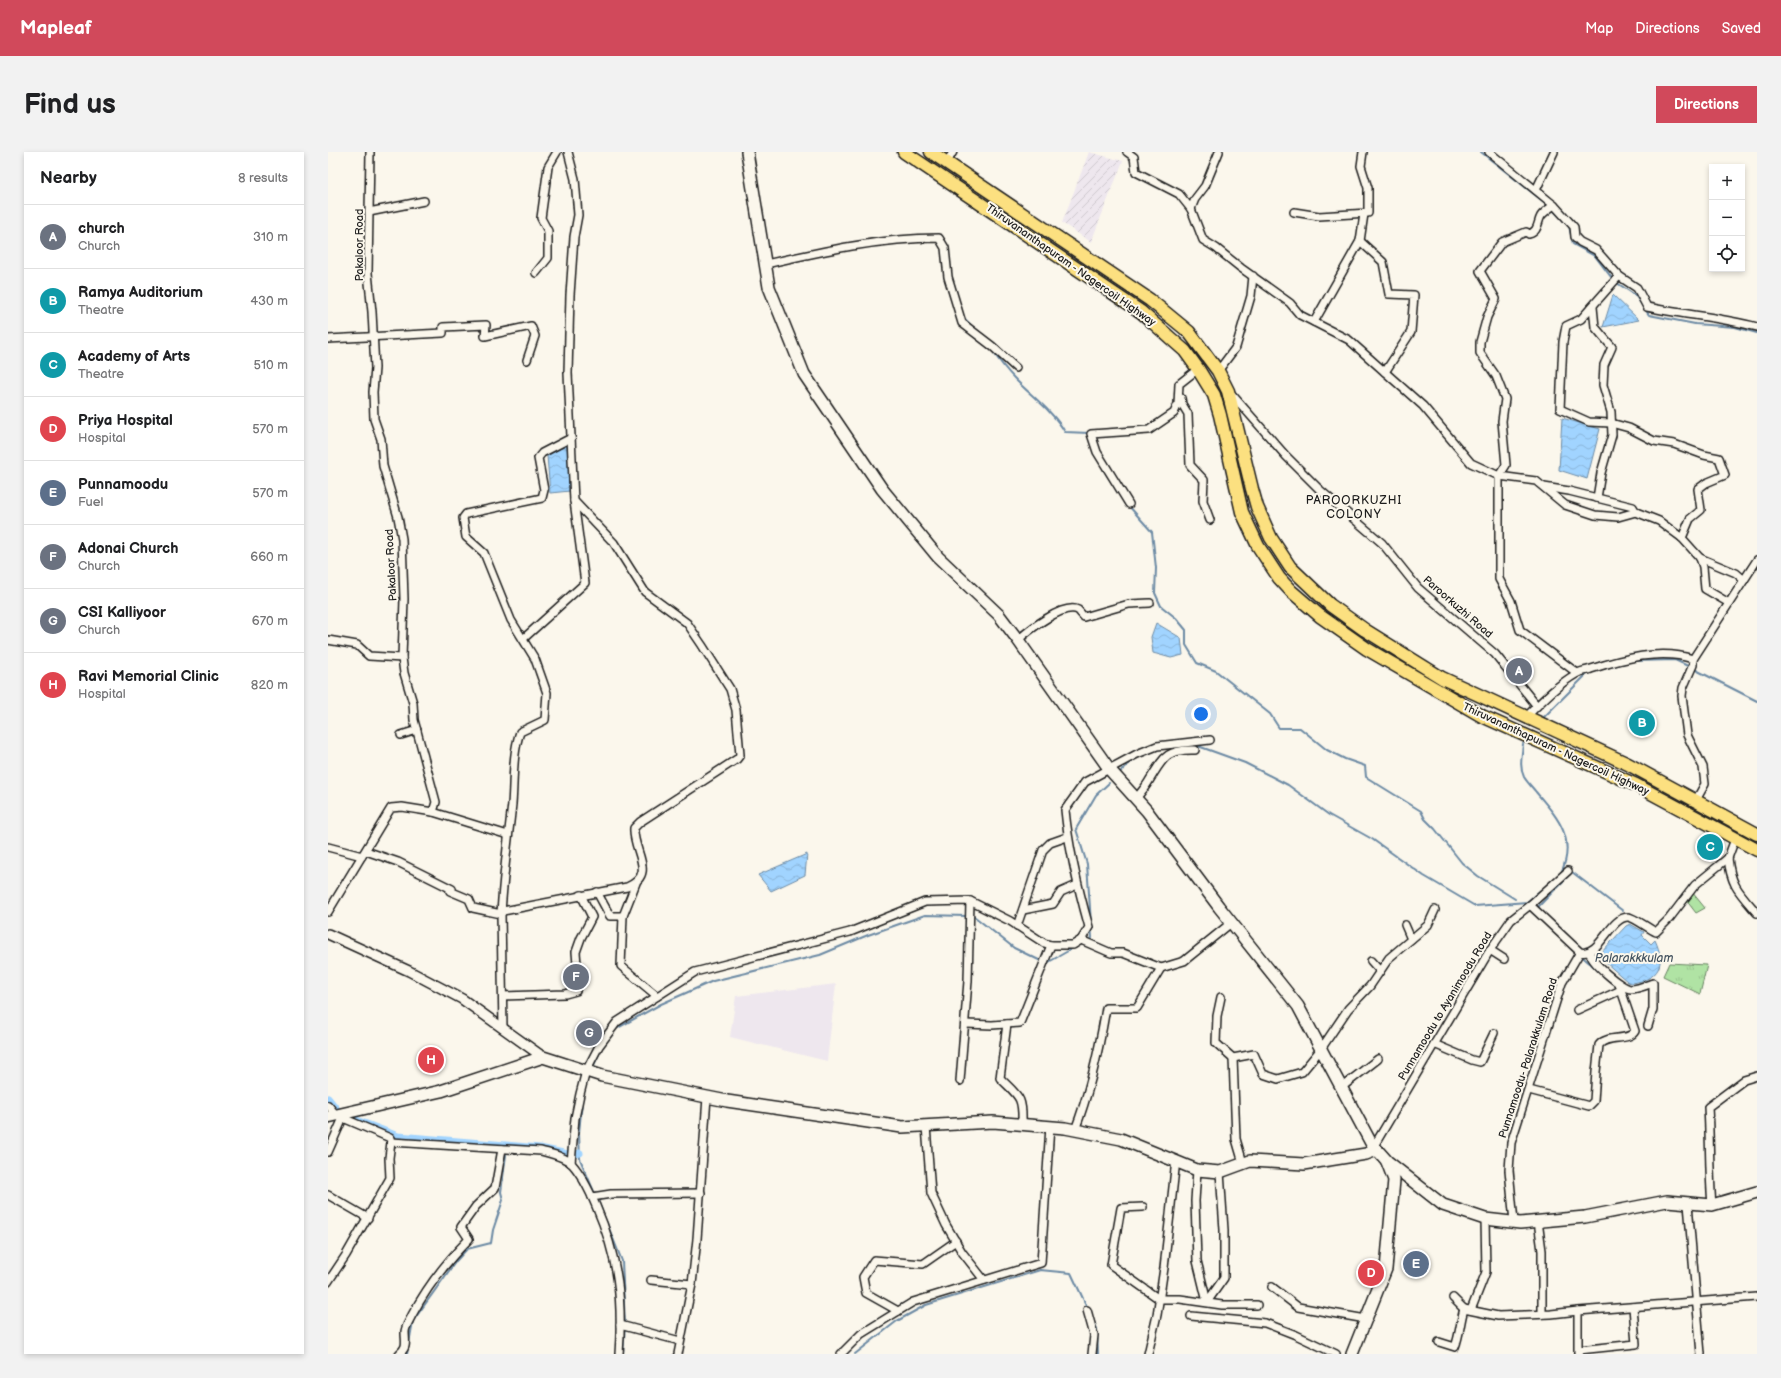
<!DOCTYPE html>
<html lang="en">
<head>
<meta charset="utf-8">
<style>
  body { margin:0; font-family:"Balsamiq Sans",sans-serif; background:#f2f2f2; color:#202124 }
  .controls { position:absolute; right:12px; top:12px; display:grid; overflow:hidden; border-radius:0px; box-shadow:0 2px 6px #0003 }
  .controls button { width:36px; height:36px; display:grid; place-items:center; padding:0; border:0; border-bottom:1px solid #e0e0e0; background:#fff; color:#202124; font:20px sans-serif }
  .you { position:absolute; left:873px; top:562px; width:14px; height:14px; margin:-10px; border:3px solid #fff; border-radius:50%; background:#1a73e8; box-shadow:0 0 0 6px #1a73e833 }
  .badge { display:grid; place-items:center; width:26px; height:26px; border-radius:50%; background:#d1495b; color:#fff; font-size:13px; font-weight:700 }
  .pin { position:absolute; translate:-50% -50%; border:2px solid #fff; box-shadow:0 1px 4px #0006 }
  .list { margin:0; padding:0; list-style:none }
  h2 { display:flex; justify-content:space-between; align-items:center; height:52px; margin:0; padding:0 16px; font-size:17px }
  h2 small { font-size:13px; font-weight:400; color:#757577 }
  .list li { display:grid; grid-template-columns:26px 1fr auto; gap:12px; align-items:center; box-sizing:border-box; height:64px; padding:0 16px; border-top:1px solid #e0e0e0 }
  .list b { display:block; font-size:15px; white-space:nowrap }
  .list p { margin:0; font-size:13px; white-space:nowrap; color:#757577 }
  .list em { font-size:13px; font-style:normal; color:#757577 }
  .icon { flex:none; width:22px; height:22px; fill:none; stroke:currentColor; stroke-width:2; stroke-linecap:round; stroke-linejoin:round }
  .map { position:relative; flex:none; width:1429px; height:1202px; overflow:hidden; border-radius:0px }
  header { display:flex; align-items:center; gap:24px; box-sizing:border-box; height:56px; padding:0 20px; background:#d1495b; color:#fff }
  header strong { font-size:19px }
  nav { display:flex; gap:22px; margin-inline-start:auto; font-size:14px }
  .intro { display:flex; align-items:center; justify-content:space-between; box-sizing:border-box; height:96px; padding:0 24px }
  h1 { margin:0; font-size:28px }
  .button { padding:10px 18px; border-radius:0px; background:#d1495b; color:#fff; font-size:14px; font-weight:700 }
  main { display:flex; gap:24px; padding:0 24px }
  aside { flex:1; background:#fff; border-radius:0px; box-shadow:0 2px 6px #0003 }
  .map>svg:first-child { display:block }
</style>
</head>
<body>
<header>
<strong>Mapleaf</strong>
<nav><a>Map</a><a>Directions</a><a>Saved</a></nav>
</header>
<div class="intro"><h1>Find us</h1><a class="button">Directions</a></div>
<main>
<aside>
<h2>Nearby<small>8 results</small></h2>
<ul class="list">
<li><span class="badge" style="background:#6b7280">A</span><div><b>church</b><p>Church</p></div><em>310 m</em></li>
<li><span class="badge" style="background:#0f9aa8">B</span><div><b>Ramya Auditorium</b><p>Theatre</p></div><em>430 m</em></li>
<li><span class="badge" style="background:#0f9aa8">C</span><div><b>Academy of Arts</b><p>Theatre</p></div><em>510 m</em></li>
<li><span class="badge" style="background:#e0444e">D</span><div><b>Priya Hospital</b><p>Hospital</p></div><em>570 m</em></li>
<li><span class="badge" style="background:#5c6f8a">E</span><div><b>Punnamoodu</b><p>Fuel</p></div><em>570 m</em></li>
<li><span class="badge" style="background:#6b7280">F</span><div><b>Adonai Church</b><p>Church</p></div><em>660 m</em></li>
<li><span class="badge" style="background:#6b7280">G</span><div><b>CSI Kalliyoor</b><p>Church</p></div><em>670 m</em></li>
<li><span class="badge" style="background:#e0444e">H</span><div><b>Ravi Memorial Clinic</b><p>Hospital</p></div><em>820 m</em></li>
</ul>
</aside>
<div class="map">
<svg width="1429" height="1202" viewBox="0 0 1429 1202">
  <defs>
    <pattern id="industrial-furrows" width="10" height="10" patternUnits="userSpaceOnUse"><rect width="10" height="10" fill="#eee7ee"/><path d="M-1 1l2-2M0 10L10 0M9 11l2-2" fill="none" stroke="#ccc6cc"/></pattern>
    <pattern id="grass-tufts" width="24" height="20" patternUnits="userSpaceOnUse"><rect width="24" height="20" fill="#b0e3a4"/><path d="M3 7l-1-3M5 7V3M7 7l1-3M15 17l-1-3M17 17v-4M19 17l1-3" fill="none" stroke="#97c28d"/></pattern>
    <pattern id="water-waves" width="16" height="10" patternUnits="userSpaceOnUse"><rect width="16" height="10" fill="#a1d4ff"/><path d="M0 5q4-4 8 0t8 0" fill="none" stroke="#8ab5da"/></pattern>
  </defs>
  <rect width="100%" height="100%" fill="#fbf7ec"/>
  <filter id="ink" filterUnits="userSpaceOnUse"><feTurbulence type="fractalNoise" baseFrequency=".025" numOctaves="2"/><feDisplacementMap in="SourceGraphic" scale="8" xChannelSelector="R" yChannelSelector="G"/><feConvolveMatrix kernelMatrix="1 2 1 2 8 2 1 2 1" color-interpolation-filters="sRGB"/></filter>
  <g filter="url(#ink)">
    <path fill="#eee7ee" d="M508 832 499 909 402 885 408 844Z"/>
    <path fill="url(#industrial-furrows)" d="M761 0 795 9 763 90 734 71Z"/>
    <g fill="url(#grass-tufts)" stroke="#668060">
      <path d="M1364 740 1377 756 1368 761 1358 748Z"/>
      <path d="M1341 811 1379 813 1372 842 1335 824Z"/>
    </g>
    <g fill="url(#water-waves)" stroke="#6c8aa4">
      <path d="M1285 143 1311 168 1275 175Z"/>
      <path d="M1234 266 1272 277 1259 327 1231 318Z"/>
      <path d="M239 293 242 339 222 341 219 304Z"/>
      <path d="M828 471 853 486 855 503 843 506 825 501 823 485Z"/>
      <path d="M479 702 477 723 443 739 430 723Z"/>
      <path d="M1302 772 1316 780 1314 783 1323 792 1327 788C1338 812 1332 827 1304 831L1300 830 1270 804 1298 774Z"/>
    </g>
    <g fill="none" stroke-linecap="round" stroke-linejoin="round">
      <g stroke="#6c8aa4" stroke-width="2">
        <path d="M1153 0 1221 54"/>
        <path d="M1224 57 1241 74 1245 92 1267 104 1286 129 1307 143 1321 163 1367 172 1407 175 1429 181"/>
        <path d="M636 166 645 175"/>
        <path d="M663 197C670 207 677 217 686 226 703 244 724 258 737 280L761 281"/>
        <path d="M775 317 793 345"/>
        <path d="M800 353 824 380 828 416 827 441 833 454 848 466 858 478V493L869 511 888 519 942 562 951 576H972L999 598 1017 607 1037 614 1038 625 1093 659 1097 667 1107 677 1134 711 1150 724 1187 747"/>
        <path d="M1304 509 1347 508 1362 515"/>
        <path d="M1366 517 1429 549"/>
        <path d="M1267 519 1297 511"/>
        <path d="M1215 566 1259 522"/>
        <path d="M1195 592C1194 603 1191 615 1196 625 1199 630 1204 635 1208 640 1229 665 1249 686 1233 721"/>
        <path d="M854 594H870L917 611 960 633 1001 663 1044 687 1096 724 1147 754 1199 750 1214 737"/>
        <path d="M790 622 806 607"/>
        <path d="M1209 756 1244 720 1295 759"/>
        <path d="M643 765H647L686 796 715 810"/>
        <path d="M759 789 764 786 759 712 748 677 768 643 781 631"/>
        <path d="M1252 803 1270 818"/>
        <path d="M719 811 747 795"/>
        <path d="M286 878 333 852 385 829 492 803 540 783 597 763 639 764"/>
        <path d="M265 915 272 900"/>
        <path d="M254 950 251 981 252 1007 267 1042"/>
        <path d="M269 1046 294 1109 297 1173 295 1202"/>
        <path d="M766 1170 769 1177 770 1202"/>
        <path d="M79 1202 85 1169 128 1109 139 1097 163 1091 165 1078 175 1048 173 1040 178 1003"/>
        <path d="M527 1202 569 1169 598 1153 712 1118 743 1121 759 1155"/>
      </g>
      <g stroke="#a1d4ff" stroke-width="7">
        <path d="M0 946 11 960"/>
        <path d="M23 966 70 984 212 996 240 1002"/>
        <path d="M247 1002 252 1001"/>
      </g>
      <g stroke="#1c1c1c" stroke-width="10">
        <g id="minor">
          <path d="M799 0 806 5 808 20 851 42 863 57 875 88 888 96 913 116 962 151 972 163 1021 188 1095 254 1143 311 1171 324 1208 329 1237 353 1267 363 1290 365 1308 360 1331 369 1354 386 1372 406 1375 415 1377 437 1401 451"/>
          <path d="M1161 0 1227 54 1246 75 1247 85 1252 90 1268 98 1291 124 1309 136 1319 155C1356 163 1393 165 1429 175"/>
          <path d="M619 10 625 0"/>
          <path d="M1208 38 1226 0"/>
          <path d="M1226 53C1222 56 1216 60 1213 64 1209 71 1211 79 1201 82L1198 80 1174 90 1152 119 1168 147 1159 165 1152 190V201L1168 224 1177 247 1174 269 1178 313 1171 324V427L1183 449 1192 478 1249 521"/>
          <path d="M863 57 867 47 877 34 891 0"/>
          <path d="M41 60 96 49"/>
          <path d="M966 60 991 64 1040 61V36L1033 14 1035 0"/>
          <path d="M1032 89 1055 110 1061 142 1086 143 1083 180 1057 220"/>
          <path d="M438 112C495 99 552 86 611 86L617 96 620 125 634 171 664 194 688 216"/>
          <path d="M208 121 220 106V79L213 66 220 15 229 0"/>
          <path d="M1291 124 1253 167 1238 174 1235 190 1232 257 1261 270 1283 271 1301 276 1326 289 1346 292 1376 303 1391 306 1397 323 1378 331 1370 337 1373 358 1362 367 1354 386"/>
          <path d="M1265 155 1267 175 1284 195 1276 213 1275 233 1283 260 1284 283 1273 321 1269 346"/>
          <path d="M986 170 1032 89 1036 62"/>
          <path d="M0 187 115 181V175L158 173 157 184 203 174 207 184 199 208"/>
          <path d="M890 219 908 195 923 144 925 124"/>
          <path d="M901 239 958 304 992 338 1054 391 1090 436 1167 502 1209 554"/>
          <path d="M853 246 854 252 860 262 862 313 876 328 875 349 882 368"/>
          <path d="M1216 335 1241 339 1305 355 1308 360"/>
          <path d="M801 352 769 300 763 282 821 278 846 261 850 252 851 232 870 217"/>
          <path d="M1372 406 1408 421 1416 428"/>
          <path d="M195 487 257 431 246 349"/>
          <path d="M0 488 29 493 41 504 74 506"/>
          <path d="M690 488C701 478 735 451 750 458L756 465 801 452 822 451"/>
          <path d="M1197 566C1213 550 1229 533 1248 522 1252 519 1258 519 1263 517 1294 507 1333 496 1365 507"/>
          <path d="M73 583 89 578"/>
          <path d="M808 647C812 641 817 636 821 629 835 607 837 597 867 598"/>
          <path d="M1368 648 1377 632 1375 615 1359 583 1354 544 1355 536 1365 513V507L1429 408"/>
          <path d="M105 660 180 683"/>
          <path d="M0 695 34 704"/>
          <path d="M38 699 70 710 124 737 122 739 141 747 145 756 173 762C175 725 180 689 184 652 186 628 184 603 192 580L217 568 219 541 207 507 183 468 156 401 138 385 135 366 138 362 214 346 216 338 210 306 214 301 243 286"/>
          <path d="M1400 706C1403 734 1411 740 1429 761"/>
          <path d="M308 731 295 764 293 814 329 844"/>
          <path d="M269 740 282 764H295"/>
          <path d="M1202 753 1240 719"/>
          <path d="M695 758 725 752 733 740 749 733"/>
          <path d="M0 760 63 656 74 655 105 660 108 650 86 568 85 551 76 521 74 506 76 447 74 387 70 365 55 314 53 287 46 267 45 240 47 216 44 160 40 121 42 0"/>
          <path d="M1077 773 1083 787"/>
          <path d="M689 774 715 698 722 691 739 685"/>
          <path d="M753 788 783 801H795L833 816"/>
          <path d="M1162 798 1176 807"/>
          <path d="M1262 800C1261 809 1294 837 1303 837 1310 837 1319 833 1325 831V857L1320 874"/>
          <path d="M1043 809 1052 819"/>
          <path d="M175 844 237 842 248 839 250 824 248 800 253 786 264 765 253 743"/>
          <path d="M893 845 889 864 888 891 905 906 926 902 935 922 950 927 974 920 993 897 1020 857 1042 834 1061 806 1100 773 1107 758"/>
          <path d="M1249 858 1293 838"/>
          <path d="M638 872 664 873 692 871 723 793"/>
          <path d="M679 872 672 926C691 945 695 944 694 972"/>
          <path d="M175 876 173 762 175 759 299 735C330 722 304 699 306 676L312 670 409 607 412 603 408 558 402 537 374 493 359 471 317 440 286 391 246 349 240 221 242 143 246 85 250 63 247 27 240 0"/>
          <path d="M1106 892 1144 908 1152 910 1166 881"/>
          <path d="M905 906 908 987 915 1011"/>
          <path d="M632 929 640 829 642 749"/>
          <path d="M1014 935 1050 907"/>
          <path d="M1201 938 1261 954 1266 949 1268 920 1271 893C1279 882 1301 890 1307 879L1291 832"/>
          <path d="M0 953 8 963 62 986 63 990 61 1006 62 1026 18 1103 0 1130"/>
          <path d="M598 974 603 1041 618 1073 634 1100 656 1128"/>
          <path d="M747 978C762 939 771 898 778 856H809L833 816 856 809 903 771"/>
          <path d="M63 990 213 999C223 1002 236 1004 244 1012 254 1023 262 1040 268 1054 290 1105 295 1147 291 1202"/>
          <path d="M1046 994 1162 798 1183 768 1202 753 1252 800C1272 805 1282 765 1300 765 1306 765 1321 777 1328 780L1341 767 1367 733 1400 706 1407 687"/>
          <path d="M0 1000 15 966"/>
          <path d="M243 1011 247 966 252 942 258 919 271 894 289 870 367 820 522 780 597 750 642 749 682 769 716 791 723 793H745L753 788 761 775C750 736 741 699 737 658L757 630 809 602 829 594 882 588"/>
          <path d="M869 1018 867 1049 869 1109 879 1150"/>
          <path d="M0 1043 40 1066"/>
          <path d="M264 1045 283 1042 373 1041"/>
          <path d="M1360 1052 1373 1202"/>
          <path d="M1384 1053C1381 1020 1382 988 1380 955L1416 928 1429 924"/>
          <path d="M815 1055 793 1056 783 1113 831 1147H852L894 1153H929"/>
          <path d="M1210 1069 1214 1099V1162"/>
          <path d="M1186 1070 1181 1018 1183 991 1234 831 1252 800"/>
          <path d="M323 1128 364 1132"/>
          <path d="M944 1135 970 1155 1038 1167"/>
          <path d="M1125 1146 1136 1157"/>
          <path d="M879 1150 896 1126V1078L892 1020"/>
          <path d="M759 1158 766 1183 764 1202"/>
          <path d="M1143 1158 1158 1120 1157 1067"/>
          <path d="M570 1159 538 1141 535 1125 546 1108 595 1112 628 1089"/>
          <path d="M863 1164 937 1171 968 1183 1008 1202"/>
          <path d="M292 1173 352 1189"/>
          <path d="M1111 1190 1127 1195C1132 1182 1132 1170 1136 1157L1170 1164 1223 1162 1250 1159"/>
          <path d="M1251 1198 1308 1192 1305 1155"/>
          <path d="M71 1202C80 1195 77 1190 77 1180 77 1175 82 1168 84 1163 99 1135 119 1109 141 1087L133 1075 148 1054 167 1036 174 997"/>
          <path d="M350 1202 364 1132 369 1087 379 945"/>
          <path d="M513 1202 533 1182 585 1150 713 1111 722 974"/>
          <path d="M820 1202 829 1163 836 1116 848 1008"/>
          <path d="M1250 1202V1159L1429 1145"/>
        </g>
      </g>
      <g stroke="#1c1c1c" stroke-width="12">
        <path id="tertiary" d="M0 782 81 819 134 847 215 905"/>
      </g>
      <g stroke="#1c1c1c" stroke-width="14">
        <g id="secondary">
          <path d="M419 0 441 135 476 222 554 337 610 405 671 463 690 488 782 618 819 659 891 755 970 854 1043 991 1059 1009 1115 1053 1157 1067 1192 1071 1257 1065 1339 1049 1384 1053 1429 1040"/>
          <path d="M0 965 113 939 215 905 274 924 399 949 574 975 665 970 737 976 793 987 869 1018 892 1020 922 1009 976 1012 1038 1002 1049 998"/>
          <path d="M1024 1202 1058 1117 1066 1028 1059 1010"/>
        </g>
      </g>
      <g stroke="#1c1c1c" stroke-width="15">
        <g id="primary">
          <path d="M576 0 813 160 857 199 870 217 886 243 892 263 914 360 930 394 951 426 963 439 992 464 1039 497 1154 564 1308 633 1429 698"/>
          <path d="M603 0 822 148 861 180 890 219 900 239 924 337 929 355 943 386 962 415 1002 453 1037 478 1114 526 1300 612 1429 682"/>
        </g>
      </g>
      <use href="#minor" stroke="#fbf7ec" stroke-width="7"/>
      <use href="#tertiary" stroke="#fbf7ec" stroke-width="9"/>
      <use href="#secondary" stroke="#fbf7ec" stroke-width="11"/>
      <use href="#primary" stroke="#fce080" stroke-width="12"/>
    </g>
  </g>
  <g text-anchor="middle" dominant-baseline="central" stroke-width="4" stroke-linejoin="round" paint-order="stroke">
    <g font-size="11" fill="#1c1c1c" stroke="#fbf7ec">
      <text transform="translate(31 93) rotate(-90)">Pakaloor Road</text>
      <text transform="translate(743 113) rotate(35)">Thiruvananthapuram - Nagercoil Highway</text>
      <text transform="translate(63 413) rotate(-93)">Pakaloor Road</text>
      <text transform="translate(1130 455) rotate(41)">Paroorkuzhi Road</text>
      <text transform="translate(1228 597) rotate(25)">Thiruvananthapuram - Nagercoil Highway</text>
      <text transform="translate(1117 854) rotate(-59)">Punnamoodu to Ayanimoodu Road</text>
      <text transform="translate(1200 906) rotate(-72)">Punnamoodu- Palarakkulam Road</text>
    </g>
    <g font-size="12" letter-spacing="1" fill="#1c1c1c" stroke="#fbf7ec">
      <text x="1026" y="348">PAROORKUZHI<tspan x="1026" dy="14">COLONY</tspan></text>
    </g>
    <g font-size="12" font-style="italic" fill="#445360" stroke="#fbf7ec">
      <text x="1306" y="806">Palarakkkulam</text>
    </g>
  </g>
</svg>
<div class="controls">
<button>+</button>
<button>−</button>
<button><svg class="icon" aria-label="locate" viewBox="0 0 24 24"><circle cx="12" cy="12" r="6"/><path d="M12 2v4M12 18v4M2 12h4M18 12h4"/></svg></button>
</div>
<div class="you"></div>
<div class="pin badge" style="left:1191px;top:519px;background:#6b7280">A</div>
<div class="pin badge" style="left:1314px;top:571px;background:#0f9aa8">B</div>
<div class="pin badge" style="left:1382px;top:695px;background:#0f9aa8">C</div>
<div class="pin badge" style="left:1043px;top:1121px;background:#e0444e">D</div>
<div class="pin badge" style="left:1088px;top:1112px;background:#5c6f8a">E</div>
<div class="pin badge" style="left:248px;top:825px;background:#6b7280">F</div>
<div class="pin badge" style="left:261px;top:881px;background:#6b7280">G</div>
<div class="pin badge" style="left:103px;top:908px;background:#e0444e">H</div>
</div>
</main>
</body>
</html>
